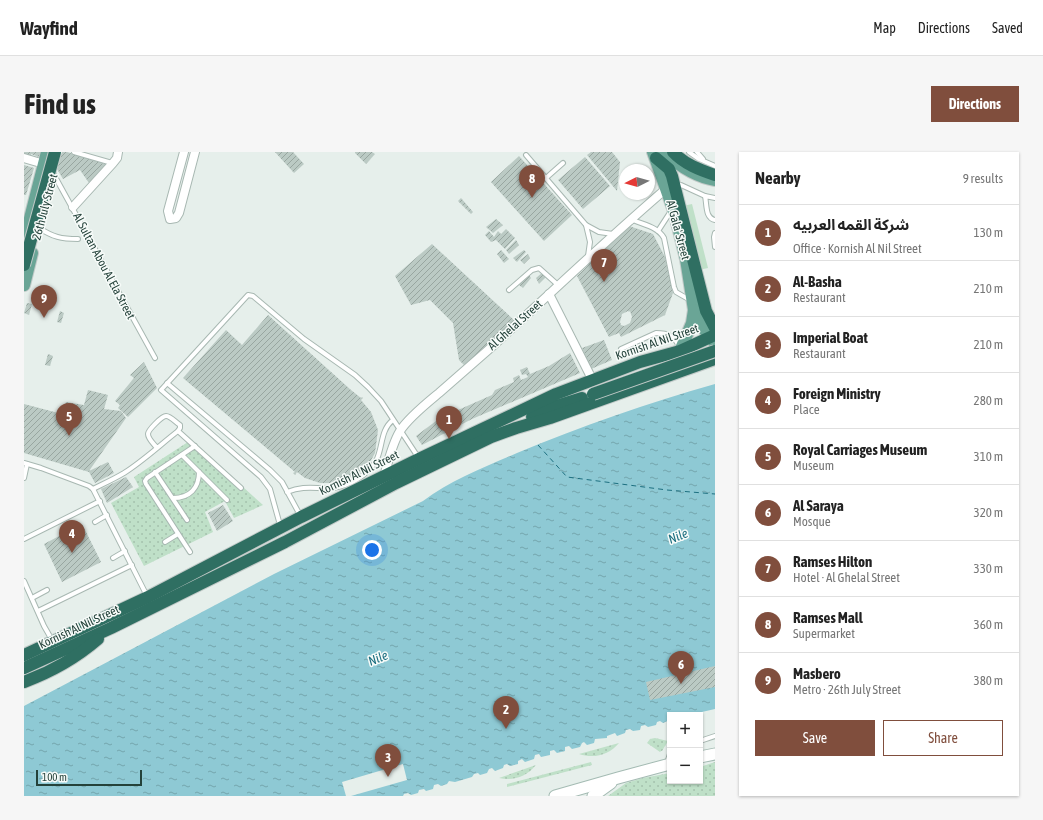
<!DOCTYPE html>
<html lang="en">
<head>
<meta charset="utf-8">
<style>
  body { margin:0; font-family:"Asap Condensed","Noto Sans Arabic",sans-serif; background:#f6f6f6; color:#222 }
  .controls { position:absolute; right:12px; bottom:12px; display:grid; overflow:hidden; border-radius:0px; box-shadow:0 1px 3px #0004 }
  .controls button { width:36px; height:36px; display:grid; place-items:center; padding:0; border:0; border-bottom:1px solid #e0e0e0; background:#fff; color:#222; font:20px sans-serif }
  .compass { position:absolute; left:595px; top:12px; width:36px; height:36px; border-radius:50%; background:#fff; box-shadow:0 1px 3px #0004; rotate:264deg }
  .scale { position:absolute; left:12px; bottom:10px; width:106px; box-sizing:border-box; padding-left:4px; border:2px solid #24423a; border-top:0; font-size:11px; line-height:14px; white-space:nowrap; color:#24423a; -webkit-text-stroke:3px #f7fbf9; paint-order:stroke }
  .you { position:absolute; left:348px; top:398px; width:14px; height:14px; margin:-10px; border:3px solid #fff; border-radius:50%; background:#1a73e8; box-shadow:0 0 0 6px #1a73e833 }
  .badge { display:grid; place-items:center; width:26px; height:26px; border-radius:50%; background:#804e3d; color:#fff; font-size:13px; font-weight:700 }
  .pin { position:absolute; translate:-50% -33px; filter:drop-shadow(0 1px 2px #0008) }
  .pin::after { content:''; position:absolute; top:21px; width:14px; height:12px; background:inherit; clip-path:polygon(0 0,100% 0,50% 100%) }
  .list { margin:0; padding:0; list-style:none }
  h2 { display:flex; justify-content:space-between; align-items:center; height:52px; margin:0; padding:0 16px; font-size:17px }
  h2 small { font-size:13px; font-weight:400; color:#767676 }
  .list li { display:grid; grid-template-columns:26px 1fr auto; gap:12px; align-items:center; box-sizing:border-box; height:56px; padding:0 16px; border-top:1px solid #e0e0e0 }
  .list b { display:block; font-size:15px; white-space:nowrap }
  .list p { margin:0; font-size:13px; white-space:nowrap; color:#767676 }
  .list em { font-size:13px; font-style:normal; color:#767676 }
  .actions { display:flex; gap:8px; padding:12px 16px }
  .actions a { flex:1; padding:9px 0; border:1px solid #804e3d; border-radius:0px; text-align:center; font-size:14px; color:#804e3d }
  .actions .main { background:#804e3d; color:#fff }
  .map { position:relative; flex:none; width:691px; height:644px; overflow:hidden; border-radius:0px }
  header { display:flex; align-items:center; gap:24px; box-sizing:border-box; height:56px; padding:0 20px; background:#fff; border-bottom:1px solid #e0e0e0 }
  header strong { font-size:19px }
  nav { display:flex; gap:22px; margin-inline-start:auto; font-size:14px }
  .intro { display:flex; align-items:center; justify-content:space-between; box-sizing:border-box; height:96px; padding:0 24px }
  h1 { margin:0; font-size:28px }
  .button { padding:10px 18px; border-radius:0px; background:#804e3d; color:#fff; font-size:14px; font-weight:700 }
  main { display:flex; gap:24px; padding:0 24px }
  aside { flex:1; background:#fff; border-radius:0px; box-shadow:0 1px 3px #0004 }
  .map>svg:first-child { display:block }
</style>
</head>
<body>
<header>
<strong>Wayfind</strong>
<nav><a>Map</a><a>Directions</a><a>Saved</a></nav>
</header>
<div class="intro"><h1>Find us</h1><a class="button">Directions</a></div>
<main>
<div class="map">
<svg width="691" height="644" viewBox="0 0 691 644">
  <defs>
    <pattern id="grass-dots" width="8" height="8" patternUnits="userSpaceOnUse"><rect width="8" height="8" fill="#bfe0c8"/><path d="M2 2h.1M6 6h.1" fill="none" stroke="#a4c1ad" stroke-width="1.8" stroke-linecap="round"/></pattern>
    <pattern id="water-ripples" width="26" height="14" patternUnits="userSpaceOnUse"><rect width="26" height="14" fill="#8ec9d4"/><path d="M2 4q2-2 4 0t4 0M15 11q2-2 4 0t4 0" fill="none" stroke="#74a5ad"/></pattern>
    <pattern id="building-hatch" width="6" height="6" patternUnits="userSpaceOnUse"><rect width="6" height="6" fill="#bbcac4"/><path d="M-1 1l2-2M0 6l6-6M5 7l2-2" fill="none" stroke="#98a6a0"/></pattern>
  </defs>
  <rect width="100%" height="100%" fill="#e6efeb"/>
  <g fill="url(#grass-dots)">
    <path d="M167 288 239 353 210 366 201 349 181 360 189 380 120 414 87 351 115 335 110 325Z"/>
    <path d="M631 586 644 589 638 599H637L636 600 623 591 626 587Z"/>
    <path d="M595 591C585 603 570 607 555 602Z"/>
    <path d="M567 610 568 613 483 635V632Z"/>
    <path d="M691 610V644H584L602 631 619 626 646 621V629H676V615Z"/>
    <path d="M512 613C502 625 490 629 475 626Z"/>
  </g>
  <path fill="#bfe0c8" d="M668 52 684 116 675 118 659 54Z"/>
  <path fill="url(#water-ripples)" d="M691 232V557L669 562 666 560 663 561 662 563H646V568L639 571 636 569 633 570 632 573 624 575 621 573 617 574 616 578 609 579 606 577 602 578 601 581 593 584 591 581 583 584V586L571 587 570 591 563 593 560 590 558 591 556 595 548 597 545 594 541 595V599L533 601 530 598 526 599V603L517 605 515 602 511 603 510 607 501 610 498 607 494 609V612L486 614 483 612 480 613 479 616 471 619 468 616 465 617 463 621 456 623 454 621 450 622 448 625 431 630 425 629 423 632 417 634 414 632 410 633 409 637 402 639 400 637 395 638 394 641 387 643 384 641 380 642 379 644H0V554L250 422 399 349C427 328 461 315 493 301 558 274 624 251 691 232Z"/>
  <path fill="#e6efeb" d="M379 612 383 628 327 644H322L318 630Z"/>
  <g fill="none" stroke-linecap="round" stroke-linejoin="round">
    <path stroke="#1c6f80" stroke-width="1" stroke-dasharray="5 4" stroke-linecap="butt" d="M514 293 543 325 643 338 691 342"/>
  </g>
  <g fill="url(#building-hatch)" fill-rule="evenodd">
    <path d="M0 0H17L15 5 7 2V4L0 2Z"/>
    <path d="M38 0H43L84 13 65 31 56 18 39 27 33 17Z"/>
    <path d="M251 0H269L280 12 270 21Z"/>
    <path d="M331 0H348L351 2 342 12 331 1Z"/>
    <path d="M567 0H588L596 10 593 39 563 3Z"/>
    <path d="M495 4 548 63 520 89 467 30Z"/>
    <path d="M561 5 586 34 559 57 534 28Z"/>
    <path d="M0 13 10 16 2 43H0Z"/>
    <path d="M437 46 449 60 447 62 434 49Z"/>
    <path d="M472 67 479 73 469 81 462 75Z"/>
    <path d="M605 74 629 82 641 105 649 141 641 163 597 185 595 181 585 185 553 124ZM604 159 605 160 606 159 608 165 606 171 600 174 597 173 596 170 598 162Z"/>
    <path d="M482 77 491 86 481 97 472 88 467 90 461 83 465 79 470 85 474 79 477 82Z"/>
    <path d="M492 88 495 93 485 102 482 98Z"/>
    <path d="M408 92 491 169 442 215 435 208 429 171 406 148 387 153 371 124Z"/>
    <path d="M477 98 485 107 480 111 473 102Z"/>
    <path d="M500 98 502 100 493 110 489 106Z"/>
    <path d="M504 102 506 106 500 112 496 108Z"/>
    <path d="M519 120 524 123 515 132 512 126Z"/>
    <path d="M505 123 507 126 499 136 495 133Z"/>
    <path d="M3 151 8 152 5 163 0 161Z"/>
    <path d="M36 159 40 161 37 171 33 170Z"/>
    <path d="M244 163 327 238 337 246 338 245 339 246 337 248 347 260 354 278 351 301 346 310 336 321 326 327 310 331H296L281 326 273 320 271 323 269 321 271 320 159 226 202 178 218 193Z"/>
    <path d="M580 188 588 208 567 217 558 196Z"/>
    <path d="M546 201 556 221 448 267 398 293 392 284 424 260 425 262 468 243 471 238 490 230 489 226 495 223 497 228 504 225 502 222 498 223 496 218 503 215 506 222 525 214Z"/>
    <path d="M24 202 29 204 26 214 21 213Z"/>
    <path d="M120 210 133 236 104 265 94 256 96 253 91 249 110 226 106 223Z"/>
    <path d="M64 238 84 243 80 257 97 259 102 266 65 319 84 310 90 321 71 331 65 320 0 301V252L38 262 42 250 60 253Z"/>
    <path d="M102 325 109 335 83 351 77 337Z"/>
    <path d="M199 353 209 369 193 379 184 361Z"/>
    <path d="M58 372 77 410 38 430 20 392Z"/>
    <path d="M691 514V535L626 548 622 530Z"/>
  </g>
  <g fill="none" stroke-linecap="round" stroke-linejoin="round">
    <g stroke="#a8b8b2" stroke-width="6">
      <g id="lane">
        <path d="M50 0 88 11"/>
        <path d="M665 0 675 7 691 14"/>
        <path d="M673 0 679 7"/>
        <path d="M502 3 562 73 575 80 589 82"/>
        <path d="M29 21 131 206"/>
        <path d="M522 26 539 11"/>
        <path d="M657 33 681 44"/>
        <path d="M691 46 681 44C683 53 681 66 691 68"/>
        <path d="M607 70 609 68C620 73 634 75 640 86L650 135 652 140 666 148"/>
        <path d="M562 73 566 90 564 104"/>
        <path d="M15 76C29 85 37 87 54 87"/>
        <path d="M634 79 647 59"/>
        <path d="M691 81 690 85 691 95"/>
        <path d="M485 138 508 118 515 116 534 133"/>
        <path d="M597 197 632 181C644 181 651 184 655 195"/>
        <path d="M143 231 246 318 258 330 276 363"/>
        <path d="M154 279 217 336"/>
        <path d="M158 303 203 348"/>
        <path d="M0 311 17 316 65 334 69 337 123 444"/>
        <path d="M131 320 163 368"/>
        <path d="M0 326 3 312"/>
        <path d="M69 337C79 332 90 327 100 321 119 309 136 293 154 279L156 276V273C152 271 147 264 142 264 138 264 124 278 124 282 124 287 130 292 133 296"/>
        <path d="M263 340C281 333 291 337 309 336 325 334 343 324 352 309 359 296 356 278 369 268"/>
        <path d="M149 346C166 346 175 336 175 320"/>
        <path d="M71 370 83 363"/>
        <path d="M256 373 246 337 237 325 137 238 224 143 229 144 280 187 331 223 344 235 357 249 394 305"/>
        <path d="M0 387 76 349"/>
        <path d="M141 390 154 382"/>
        <path d="M166 400 122 332 121 329 123 326 171 294"/>
        <path d="M89 406 101 399"/>
        <path d="M0 429 20 474 28 488"/>
        <path d="M8 446 23 438"/>
        <path d="M14 459 108 413"/>
        <path d="M676 589 691 584"/>
        <path d="M643 611 646 602"/>
      </g>
    </g>
    <g stroke="#a8b8b2" stroke-width="10">
      <g id="street">
        <path d="M160 0 144 59 146 67 152 66 155 61 171 0"/>
        <path d="M0 6 20 12"/>
        <path d="M49 55 89 11 93 6 94 0"/>
        <path d="M525 142 568 227"/>
        <path d="M360 325C364 310 368 292 376 279 384 266 403 251 415 241 431 227 447 213 463 199 523 145 581 89 643 36"/>
      </g>
    </g>
    <g stroke="#a4bbb3" stroke-width="13">
      <g id="secondary">
        <path d="M676 605 691 602"/>
        <path d="M531 644 594 626 646 612"/>
        <path d="M569 644 587 631"/>
      </g>
    </g>
    <g stroke="#c2cac8" stroke-width="14">
      <g id="primary">
        <path d="M629 0 651 62 662 107 670 158 676 172 691 191"/>
        <path d="M639 0C654 13 671 25 691 28"/>
        <path d="M0 90 23 0"/>
        <path d="M0 133 8 101"/>
        <path d="M656 199 668 171 670 158"/>
      </g>
    </g>
    <g stroke="#c2cac8" stroke-width="14">
      <g id="highway">
        <path d="M649 0C660 12 676 18 691 23"/>
        <path d="M632 6 645 17 648 24 682 159 691 176"/>
        <path d="M508 265 526 256 558 246"/>
        <path d="M0 503 124 445 277 365 395 307 532 242 616 210 656 199 691 183"/>
        <path d="M0 516 87 476 261 390 372 331 467 285 492 276 526 266 691 207"/>
        <path d="M0 530C27 520 52 506 74 487"/>
      </g>
    </g>
    <use href="#lane" stroke="#fff" stroke-width="4"/>
    <use href="#street" stroke="#fff" stroke-width="8"/>
    <use href="#secondary" stroke="#fff" stroke-width="11"/>
    <use href="#primary" stroke="#6aa596" stroke-width="12"/>
    <use href="#highway" stroke="#2f6f62" stroke-width="12"/>
    <g stroke="#c2cac8" stroke-width="14" stroke-linecap="butt">
      <g id="highway-bridge">
        <path d="M0 113 31 0"/>
        <path d="M569 242 691 199"/>
      </g>
    </g>
    <use href="#highway-bridge" stroke="#2f6f62" stroke-width="12"/>
  </g>
  <g text-anchor="middle" dominant-baseline="central" stroke-width="3" stroke-linejoin="round" paint-order="stroke">
    <g font-size="12" fill="#24423a" stroke="#f7fbf9">
      <text transform="translate(21 55) rotate(-75)">26th July Street</text>
      <text transform="translate(654 78) rotate(75)">Al Gala' Street</text>
      <text transform="translate(80 114) rotate(62)">Al Sultan Abou Al Ela Street</text>
      <text transform="translate(491 173) rotate(-42)">Al Ghelal Street</text>
      <text transform="translate(633 190) rotate(-19)">Kornish Al Nil Street</text>
      <text transform="translate(335 321) rotate(-26)">Kornish Al Nil Street</text>
      <text transform="translate(55 475) rotate(-25)">Kornish Al Nil Street</text>
    </g>
    <g font-size="13" font-style="italic" fill="#1c6f80" stroke="#f7fbf9">
      <text transform="translate(654 384) rotate(-22)">Nile</text>
      <text transform="translate(354 506) rotate(-22)">Nile</text>
    </g>
  </g>
</svg>
<div class="controls">
<button>+</button>
<button>−</button>
</div>
<svg class="compass" viewBox="-18 -18 36 36"><path d="M0-13l5 13h-10z" fill="#e53935"/><path d="M0 13l5-13h-10z" fill="#767676"/></svg>
<div class="scale">100 m</div>
<div class="you"></div>
<div class="pin badge" style="left:425px;top:287px">1</div>
<div class="pin badge" style="left:482px;top:577px">2</div>
<div class="pin badge" style="left:364px;top:625px">3</div>
<div class="pin badge" style="left:48px;top:401px">4</div>
<div class="pin badge" style="left:45px;top:284px">5</div>
<div class="pin badge" style="left:657px;top:532px">6</div>
<div class="pin badge" style="left:580px;top:130px">7</div>
<div class="pin badge" style="left:508px;top:46px">8</div>
<div class="pin badge" style="left:20px;top:166px">9</div>
</div>
<aside>
<h2>Nearby<small>9 results</small></h2>
<ul class="list">
<li><span class="badge">1</span><div><b>شركة القمه العربيه</b><p>Office · Kornish Al Nil Street</p></div><em>130 m</em></li>
<li><span class="badge">2</span><div><b>Al-Basha</b><p>Restaurant</p></div><em>210 m</em></li>
<li><span class="badge">3</span><div><b>Imperial Boat</b><p>Restaurant</p></div><em>210 m</em></li>
<li><span class="badge">4</span><div><b>Foreign Ministry</b><p>Place</p></div><em>280 m</em></li>
<li><span class="badge">5</span><div><b>Royal Carriages Museum</b><p>Museum</p></div><em>310 m</em></li>
<li><span class="badge">6</span><div><b>Al Saraya</b><p>Mosque</p></div><em>320 m</em></li>
<li><span class="badge">7</span><div><b>Ramses Hilton</b><p>Hotel · Al Ghelal Street</p></div><em>330 m</em></li>
<li><span class="badge">8</span><div><b>Ramses Mall</b><p>Supermarket</p></div><em>360 m</em></li>
<li><span class="badge">9</span><div><b>Masbero</b><p>Metro · 26th July Street</p></div><em>380 m</em></li>
</ul>
<div class="actions"><a class="main">Save</a><a>Share</a></div>
</aside>
</main>
</body>
</html>
